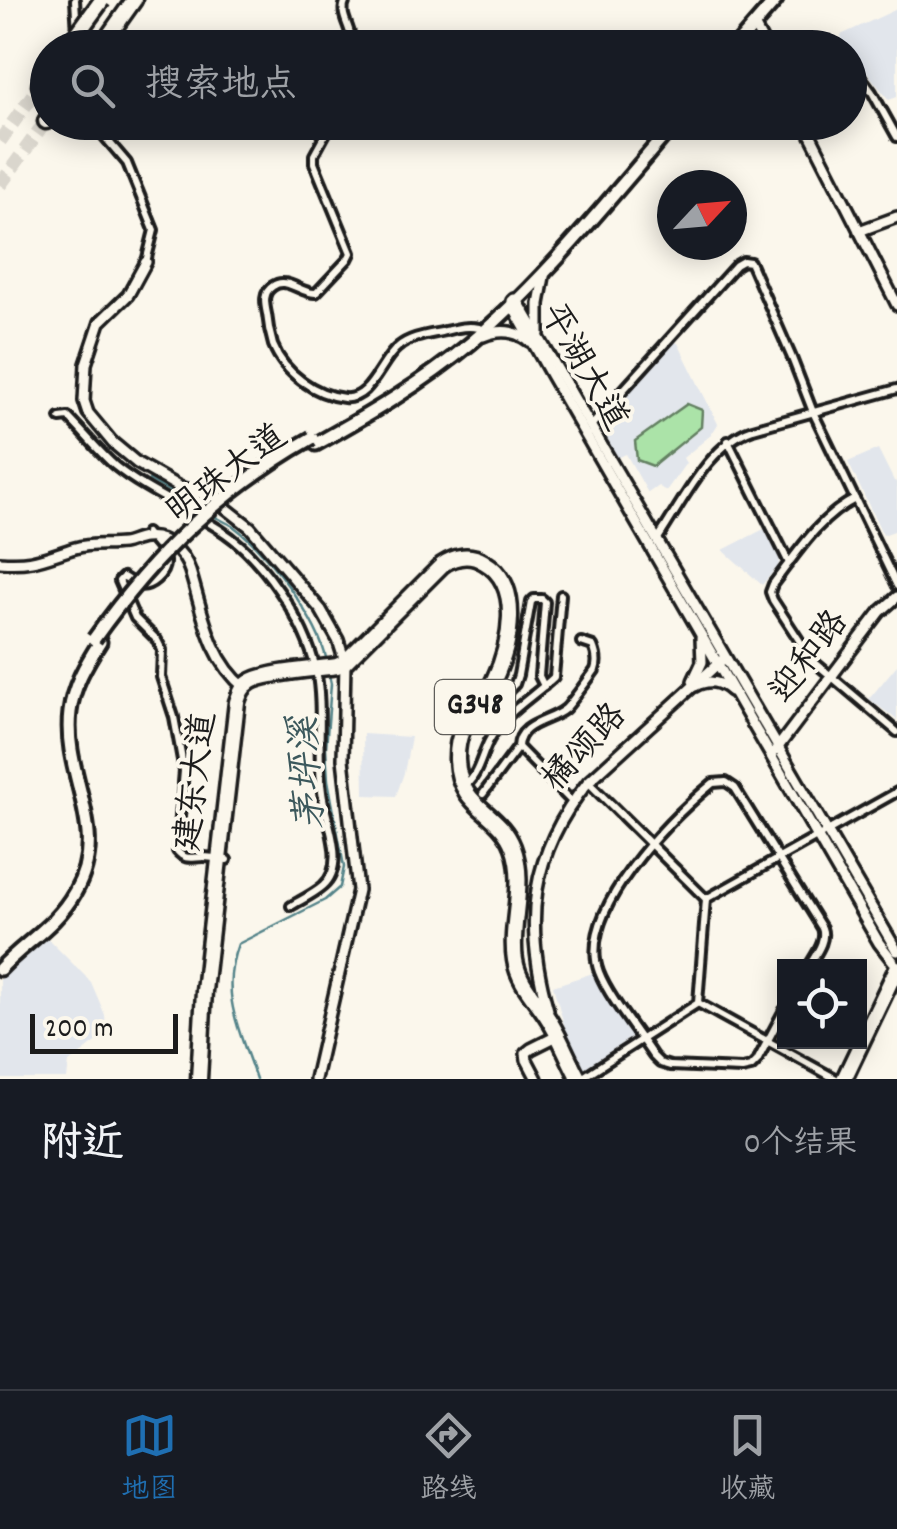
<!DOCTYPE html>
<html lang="zh">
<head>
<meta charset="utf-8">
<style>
  body { margin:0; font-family:Dekko,"LXGW WenKai TC",sans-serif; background:#242831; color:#f1f3f6 }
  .controls { position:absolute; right:30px; bottom:30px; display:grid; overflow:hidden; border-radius:0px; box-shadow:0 5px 25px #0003 }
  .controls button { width:90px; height:90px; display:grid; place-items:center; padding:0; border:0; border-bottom:2px solid #363941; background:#171b24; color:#f1f3f6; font:50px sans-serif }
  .compass { position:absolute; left:657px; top:170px; width:90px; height:90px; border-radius:50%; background:#171b24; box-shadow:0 5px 25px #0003; rotate:64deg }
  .scale { position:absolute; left:30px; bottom:25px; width:148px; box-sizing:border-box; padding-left:10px; border:5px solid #1c1c1c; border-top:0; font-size:28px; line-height:35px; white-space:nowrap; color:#1c1c1c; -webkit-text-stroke:8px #fbf7ec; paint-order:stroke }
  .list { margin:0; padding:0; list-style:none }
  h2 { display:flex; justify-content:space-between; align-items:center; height:130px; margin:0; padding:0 40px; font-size:42px }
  h2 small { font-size:32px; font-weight:400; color:#9ea1a6 }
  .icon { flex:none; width:55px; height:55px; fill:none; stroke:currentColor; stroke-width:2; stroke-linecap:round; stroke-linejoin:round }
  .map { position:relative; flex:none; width:897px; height:1079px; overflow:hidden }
  .search { position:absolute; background:#171b24; box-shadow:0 5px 25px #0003; left:30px; right:30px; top:30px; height:110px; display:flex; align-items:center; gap:25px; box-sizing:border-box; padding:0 35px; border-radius:55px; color:#9ea1a6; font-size:38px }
  .sheet { height:310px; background:#171b24 }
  nav { display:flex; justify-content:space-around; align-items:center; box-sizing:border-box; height:140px; border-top:2px solid #363941; background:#171b24; font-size:28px; color:#9ea1a6 }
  nav a { display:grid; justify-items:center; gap:5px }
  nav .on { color:#1f6fb2 }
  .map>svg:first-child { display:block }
</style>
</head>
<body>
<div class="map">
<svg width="897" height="1079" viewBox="0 0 897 1079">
  <rect width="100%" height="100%" fill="#fbf7ec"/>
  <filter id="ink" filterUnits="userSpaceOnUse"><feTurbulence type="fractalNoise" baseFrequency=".01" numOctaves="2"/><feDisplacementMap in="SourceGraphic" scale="20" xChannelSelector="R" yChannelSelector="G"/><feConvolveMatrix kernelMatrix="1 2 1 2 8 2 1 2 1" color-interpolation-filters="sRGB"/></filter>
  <g filter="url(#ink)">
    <g fill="#e2e6ec">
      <path d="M897 9V97L889 100 850 51V48L846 47 842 42 841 35Z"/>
      <path d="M674 342 678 343 718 424 711 435 683 458 686 463 666 491 658 486 648 493 626 454 615 459 598 427Z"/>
      <path d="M878 449 894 481 897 482V530L883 535 848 462Z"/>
      <path d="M764 529 780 560 778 566 762 585 723 550Z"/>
      <path d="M897 665V720L869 699Z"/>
      <path d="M363 734 411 737 404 773 396 796 364 795Z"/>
      <path d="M46 937 91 982 105 1015 106 1027 100 1039 69 1063 67 1079H0V980L9 969Z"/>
      <path d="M596 972 601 985 635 1035 583 1069 565 1028 553 986Z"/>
    </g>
    <path fill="#abe3a8" stroke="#648062" stroke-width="2.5" d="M687 404 702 410 701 427 653 466 637 460 635 441Z"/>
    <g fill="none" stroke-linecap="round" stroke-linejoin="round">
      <g stroke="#538389" stroke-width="2.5">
        <path d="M149 480 205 511"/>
        <path d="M212 515C219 519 226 522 233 526 267 551 319 621 327 662"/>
        <path d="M256 1079C240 1031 219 995 238 944L325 900 340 887 344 867 328 780 326 748 331 684 329 675"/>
      </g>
      <g stroke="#dad6cd" stroke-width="14" stroke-dasharray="14 7" stroke-linecap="butt">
        <path d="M0 141 40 85"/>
        <path d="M0 185 46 121"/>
      </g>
      <g stroke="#1c1c1c" stroke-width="14">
        <g id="street">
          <path d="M75 0 78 48"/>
          <path d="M346 0C337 18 355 27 350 48"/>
          <path d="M821 48 829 43 839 48"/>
          <path d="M850 62 872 92 897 137"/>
          <path d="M92 122 127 163 154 230 146 262"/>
          <path d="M332 122 314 155V163L351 253 348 259 316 293C301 294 287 276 273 286 262 293 265 304 267 314 268 325 270 335 273 345 284 373 315 395 344 398 371 401 380 361 398 347 410 337 426 335 441 332 454 329 466 325 479 328"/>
          <path d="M60 418 68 417C83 432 98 451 115 466 146 491 185 507 219 529 262 556 305 621 316 670 324 710 316 752 322 792 325 819 348 864 323 886 314 894 301 900 291 906"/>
          <path d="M590 427 736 265 743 261 750 262 792 358 813 412 897 586"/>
          <path d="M728 441 789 563"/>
          <path d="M855 499C819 517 797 553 773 584L770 592 773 600 812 660 897 732"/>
          <path d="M146 533C152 541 163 550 165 561 166 574 150 589 137 585 135 585 125 578 123 577L119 581 135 618 157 640 162 650 161 677 174 717 184 771 177 851C185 861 192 857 204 857 211 857 219 859 227 860"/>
          <path d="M657 540C683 502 709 444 753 429L897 389"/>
          <path d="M481 689 499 700 515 684 518 675 531 602 534 599H542L545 602 539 676 544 686"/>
          <path d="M518 747 572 802"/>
          <path d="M588 782 706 899"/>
          <path d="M463 787C479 777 481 754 490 739 504 713 533 697 554 677L561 595"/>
          <path d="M483 794 518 747C519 722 550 722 565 709 568 707 593 673 595 670 598 662 596 653 593 646L581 642"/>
          <path d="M698 1003 836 1079"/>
          <path d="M784 1010 757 1061 751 1067 742 1069 670 1066 660 1063 653 1056C638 1033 608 996 599 972 576 911 671 818 713 783L726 782 735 788 822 928C827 941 815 955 809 966"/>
          <path d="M580 1079 698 1003 706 899 897 792"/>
        </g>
      </g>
      <g stroke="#1c1c1c" stroke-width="16">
        <g id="secondary">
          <path d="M754 25 766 48"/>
          <path d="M804 122 897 305"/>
          <path d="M859 231 897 217"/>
          <path d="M146 262 128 295 100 322 86 364 84 401 88 413 113 443 137 463 179 487 212 497 250 527 321 610 338 640 345 662 343 759 358 890 315 1079"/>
          <path d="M514 299 517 300 897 951"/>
          <path d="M512 301V305L551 375 879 943 893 961"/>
          <path d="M539 334V304L545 271"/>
          <path d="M483 336C500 329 515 330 529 341"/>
          <path d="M0 562C33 565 45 557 75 548 91 543 106 546 122 544 129 543 136 539 144 538 166 535 184 552 190 571 203 613 209 659 245 688"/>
          <path d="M693 681 702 662 701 638"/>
          <path d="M695 686C709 679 720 681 731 691"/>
          <path d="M775 751 880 612 897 597"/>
          <path d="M548 1010C523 923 530 854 588 782L722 660"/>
          <path d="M537 1079 527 1060 526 1053 531 1049 557 1036"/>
        </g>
      </g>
      <g stroke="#1c1c1c" stroke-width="19">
        <g id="primary">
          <path d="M734 48 776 0"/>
          <path d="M316 444C370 414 423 383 471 343 547 278 610 198 676 122"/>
          <path d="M0 969C24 943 57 925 75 892 111 830 62 776 70 712 73 686 86 664 100 642"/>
        </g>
      </g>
      <g stroke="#1c1c1c" stroke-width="21">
        <g id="highway">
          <path d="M100 48 134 0"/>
          <path d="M40 85 48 75"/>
          <path d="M46 121 48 120"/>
          <path d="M199 1079 204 991 237 702C240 693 242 687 250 682 265 672 317 669 337 666L345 662 442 565C455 556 470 553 484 562 524 585 510 646 494 680 480 711 456 720 457 760 459 809 499 810 513 847 527 884 509 925 515 960 519 986 540 1002 552 1025 562 1042 569 1061 579 1079"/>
          <path d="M844 1079 897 968"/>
        </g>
      </g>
      <use href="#street" stroke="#fbf7ec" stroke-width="6"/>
      <use href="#secondary" stroke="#fbf7ec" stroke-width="9"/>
      <use href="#primary" stroke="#fbf7ec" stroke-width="11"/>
      <use href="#highway" stroke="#fbf7ec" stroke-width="14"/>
      <g stroke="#1c1c1c" stroke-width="19" stroke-linecap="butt">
        <path id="primary-bridge" d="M94 639C155 553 221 490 312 438"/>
      </g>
      <g stroke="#1c1c1c" stroke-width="21" stroke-linecap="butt">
        <path id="highway-bridge" d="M67 48 102 0"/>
      </g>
      <use href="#primary-bridge" stroke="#fbf7ec" stroke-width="11"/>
      <use href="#highway-bridge" stroke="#fbf7ec" stroke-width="14"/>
    </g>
  </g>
  <g text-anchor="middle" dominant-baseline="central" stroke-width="8" stroke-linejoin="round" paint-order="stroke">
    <rect fill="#fbf7ec" stroke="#5f5e5a" stroke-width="2.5" x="435" y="680" width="80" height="54" rx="8"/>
    <g font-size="32" font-weight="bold" fill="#1c1c1c">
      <text x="475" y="707">G348</text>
    </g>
    <g font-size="35" fill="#1c1c1c" stroke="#fbf7ec">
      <text transform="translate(582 368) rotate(60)">平湖大道</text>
      <text transform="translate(228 476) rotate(-37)">明珠大道</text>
      <text transform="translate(811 658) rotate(-53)">迎和路</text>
      <text transform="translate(586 749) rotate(-47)">橘颂路</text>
      <text transform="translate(198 782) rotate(-83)">建东大道</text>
    </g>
    <g font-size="38" font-style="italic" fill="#3c585c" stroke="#fbf7ec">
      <text transform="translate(310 773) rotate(-94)">茅坪溪</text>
    </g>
  </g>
</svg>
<div class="controls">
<button><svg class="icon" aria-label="locate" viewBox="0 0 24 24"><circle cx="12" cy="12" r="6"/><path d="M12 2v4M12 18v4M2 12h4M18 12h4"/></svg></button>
</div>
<svg class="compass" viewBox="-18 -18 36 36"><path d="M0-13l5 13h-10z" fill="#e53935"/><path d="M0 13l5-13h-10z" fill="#9ea1a6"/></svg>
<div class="scale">200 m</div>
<div class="search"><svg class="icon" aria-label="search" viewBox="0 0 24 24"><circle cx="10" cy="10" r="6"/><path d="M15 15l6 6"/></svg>搜索地点</div>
</div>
<section class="sheet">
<h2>附近<small>0个结果</small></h2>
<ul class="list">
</ul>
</section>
<nav>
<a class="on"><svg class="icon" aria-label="map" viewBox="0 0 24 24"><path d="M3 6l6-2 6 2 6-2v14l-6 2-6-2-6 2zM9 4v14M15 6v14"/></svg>地图</a>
<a><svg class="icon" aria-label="directions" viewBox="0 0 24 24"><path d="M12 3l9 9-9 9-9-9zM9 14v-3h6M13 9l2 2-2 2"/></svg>路线</a>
<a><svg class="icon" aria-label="saved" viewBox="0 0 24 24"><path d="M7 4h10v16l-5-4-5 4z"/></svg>收藏</a>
</nav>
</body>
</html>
